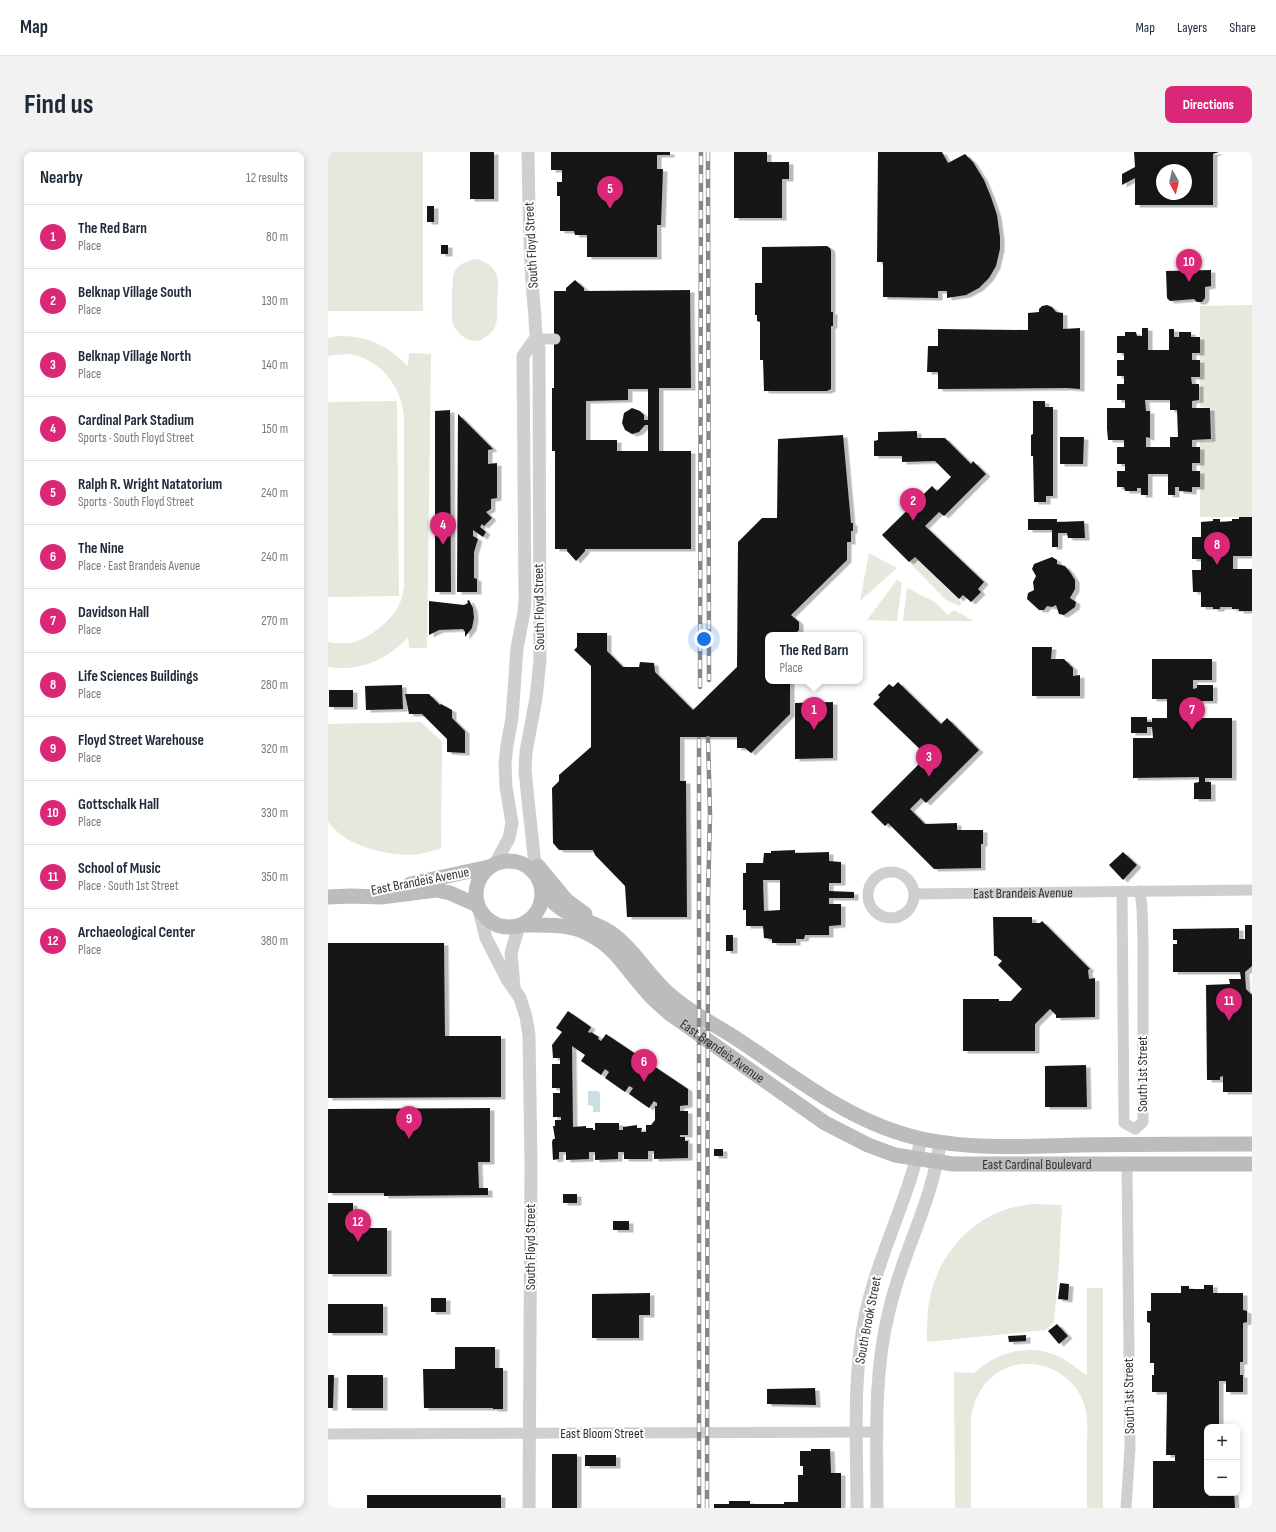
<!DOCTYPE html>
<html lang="en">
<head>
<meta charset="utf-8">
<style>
  body { margin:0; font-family:"Sofia Sans Condensed",sans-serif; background:#f2f2f3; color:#1f2937 }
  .controls { position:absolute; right:12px; bottom:12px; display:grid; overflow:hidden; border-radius:8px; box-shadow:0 2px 10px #0003 }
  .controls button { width:36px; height:36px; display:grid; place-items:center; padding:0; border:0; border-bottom:1px solid #e0e1e3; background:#fff; color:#1f2937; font:20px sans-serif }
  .compass { position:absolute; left:828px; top:12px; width:36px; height:36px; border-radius:50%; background:#fff; box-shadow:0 2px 10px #0003; rotate:172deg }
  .you { position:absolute; left:376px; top:487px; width:14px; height:14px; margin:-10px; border:3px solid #fff; border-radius:50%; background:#1a73e8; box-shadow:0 0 0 6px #1a73e833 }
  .badge { display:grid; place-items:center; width:26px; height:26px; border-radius:50%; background:#db2777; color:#fff; font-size:13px; font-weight:700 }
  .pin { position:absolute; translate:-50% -33px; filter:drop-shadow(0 1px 2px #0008) }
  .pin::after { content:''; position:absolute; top:21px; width:14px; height:12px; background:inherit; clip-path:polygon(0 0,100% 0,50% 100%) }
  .popup { position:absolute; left:437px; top:480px; width:98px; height:52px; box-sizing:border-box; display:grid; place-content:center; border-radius:8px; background:#fff; filter:drop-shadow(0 1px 3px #0005); font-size:13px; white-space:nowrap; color:#747a83 }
  .popup b { font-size:15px; color:#1f2937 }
  .popup::after { content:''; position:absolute; left:50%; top:100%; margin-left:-8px; border:8px solid transparent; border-top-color:#fff }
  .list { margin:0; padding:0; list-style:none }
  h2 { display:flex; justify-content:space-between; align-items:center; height:52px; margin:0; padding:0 16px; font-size:17px }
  h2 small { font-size:13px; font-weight:400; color:#747a83 }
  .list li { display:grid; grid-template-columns:26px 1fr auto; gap:12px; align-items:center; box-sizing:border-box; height:64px; padding:0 16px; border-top:1px solid #e0e1e3 }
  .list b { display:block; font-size:15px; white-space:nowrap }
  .list p { margin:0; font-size:13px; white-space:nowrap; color:#747a83 }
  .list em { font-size:13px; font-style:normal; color:#747a83 }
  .map { position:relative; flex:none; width:924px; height:1356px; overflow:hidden; border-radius:8px }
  header { display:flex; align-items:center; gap:24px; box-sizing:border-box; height:56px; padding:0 20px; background:#fff; border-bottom:1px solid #e0e1e3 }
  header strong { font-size:19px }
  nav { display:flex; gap:22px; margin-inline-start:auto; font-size:14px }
  .intro { display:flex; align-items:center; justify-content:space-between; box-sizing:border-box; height:96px; padding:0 24px }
  h1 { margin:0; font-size:28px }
  .button { padding:10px 18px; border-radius:8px; background:#db2777; color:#fff; font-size:14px; font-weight:700 }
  main { display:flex; gap:24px; padding:0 24px }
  aside { flex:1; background:#fff; border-radius:8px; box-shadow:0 2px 10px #0003 }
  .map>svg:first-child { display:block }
</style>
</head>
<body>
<header>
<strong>Map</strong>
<nav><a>Map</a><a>Layers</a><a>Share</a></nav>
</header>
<div class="intro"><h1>Find us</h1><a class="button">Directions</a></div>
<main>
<aside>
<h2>Nearby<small>12 results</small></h2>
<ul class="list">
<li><span class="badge">1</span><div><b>The Red Barn</b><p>Place</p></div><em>80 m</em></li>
<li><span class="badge">2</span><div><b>Belknap Village South</b><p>Place</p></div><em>130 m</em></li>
<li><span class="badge">3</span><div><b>Belknap Village North</b><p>Place</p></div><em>140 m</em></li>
<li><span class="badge">4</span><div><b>Cardinal Park Stadium</b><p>Sports · South Floyd Street</p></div><em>150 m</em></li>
<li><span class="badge">5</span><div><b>Ralph R. Wright Natatorium</b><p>Sports · South Floyd Street</p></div><em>240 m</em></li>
<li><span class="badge">6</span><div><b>The Nine</b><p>Place · East Brandeis Avenue</p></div><em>240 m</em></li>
<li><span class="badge">7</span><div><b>Davidson Hall</b><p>Place</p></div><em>270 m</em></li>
<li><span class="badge">8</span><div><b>Life Sciences Buildings</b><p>Place</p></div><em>280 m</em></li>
<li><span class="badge">9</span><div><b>Floyd Street Warehouse</b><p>Place</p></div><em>320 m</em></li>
<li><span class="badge">10</span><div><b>Gottschalk Hall</b><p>Place</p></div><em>330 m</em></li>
<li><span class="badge">11</span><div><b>School of Music</b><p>Place · South 1st Street</p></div><em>350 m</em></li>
<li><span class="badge">12</span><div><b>Archaeological Center</b><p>Place</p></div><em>380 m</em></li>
</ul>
</aside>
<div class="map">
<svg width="924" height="1356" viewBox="0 0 924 1356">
  <defs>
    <filter id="shadow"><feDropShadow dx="4.5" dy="2.5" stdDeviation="0" flood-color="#0004"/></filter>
  </defs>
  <rect width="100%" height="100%" fill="#fff"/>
  <g fill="#e4e8dd">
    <rect x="0" y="0" width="95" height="159"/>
    <path d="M149 107C156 109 164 113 168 121 171 129 170 139 169 148 169 163 172 177 157 185 154 188 150 189 146 189 137 188 128 180 125 172 123 167 124 126 126 121 130 112 140 108 149 107Z"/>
    <path d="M924 153V365H872V289H884L883 256 872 255V154Z"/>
    <path d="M10 184C39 183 60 194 80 214L81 201 103 202 99 496H81L80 485C60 508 30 520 0 515V490C7 491 15 492 22 491 38 489 63 469 70 455 74 448 75 441 76 434V266C75 235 51 205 19 202 13 202 6 203 0 204V186Z"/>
    <path d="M69 249 71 444 0 445V250Z"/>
    <path d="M541 401 569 416 532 449Z"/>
    <path d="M587 405 634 451 631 454 618 448 581 410Z"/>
    <path d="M569 428 574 431 569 469 539 468Z"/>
    <path d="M579 436 607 450 620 463 626 458 646 469H575Z"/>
    <path d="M93 570 114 590 113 696C106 698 98 701 90 702 67 705 34 697 16 685 10 681 5 675 0 670V572Z"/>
    <path d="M704 1052 734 1053 731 1111 726 1170 718 1178 599 1190C599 1173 599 1157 603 1141 612 1104 639 1072 674 1059 684 1055 694 1054 704 1052Z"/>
    <path d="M759 1136H775V1356H759C759 1336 759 1315 759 1295 759 1280 761 1263 755 1249 743 1217 699 1200 669 1221 653 1232 645 1249 643 1267V1356H627L626 1220 646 1221C669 1200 700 1191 730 1204 741 1209 749 1217 759 1223Z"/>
  </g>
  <path fill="#cadee4" d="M260 939H270L272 941V960H265V954L260 953Z"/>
  <g fill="#191919" fill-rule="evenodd" filter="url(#shadow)">
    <rect x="142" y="0" width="24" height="47"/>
    <path d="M223 0H342V3H329V17H335L333 73H329V105H259V83H247L246 79H232V44H229V30H234V18H223Z"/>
    <path d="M406 0H439V10H461V27H454V66H406Z"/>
    <path d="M550 0H614L620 11 637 2 645 10 656 28 663 45 669 63 672 85V97L668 114 661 126 651 136 638 143 619 146V139H610V146L555 145V110H549Z"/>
    <path d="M806 0H891L885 2V53H807V26L794 33V22L807 15ZM834 18H858V42H834Z"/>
    <rect x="99" y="54" width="7" height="16"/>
    <rect x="113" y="93" width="7" height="9"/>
    <path d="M499 94 502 96 503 99V160H505V174H503V237L499 239H436L435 208H432V170L429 169V163H427V131H434V95Z"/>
    <path d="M883 118V134L877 135V146L874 150H869L866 147 842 149 839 146 838 119Z"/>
    <path d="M247 128 256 136V139L362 138 363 236H331V299H363V397H257V399L248 409 239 399V397H227V299H224V236H226V139H238V136ZM300 237H320V268H316V263L312 259 304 256 296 261 294 271 297 278 304 282 311 280 317 273H320V299H289V288H258V249L300 248Z"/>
    <path d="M719 153 724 155 728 160 735 161V177L752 176V237L739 236 610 237V220H599L600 194H610V177L700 178V161L711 160V157L714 154Z"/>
    <path d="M814 176H820V198H841V177H846V185H851V180H863V185H872V201H864V208H872V225H863L864 232H871V248L864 249V256H882L883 287 864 288V295H872V311H864V319H872V335H864V340L851 339V335H847V343H840V322H820V343H813V336H809V339H797L796 335H789V319H797V312H789V295H796V288H780L779 277V256H797V248H789V232H796V224H789V208H796V201H789V184H797V180H808L809 184H814ZM817 248H842V258H849L850 285H842V295H818V285L822 286V259H818Z"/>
    <path d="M705 249H717V255H725V344H718V350H706L705 304H703V283L705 282Z"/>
    <path d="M122 258 123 440H107V259Z"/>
    <path d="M130 262 165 297 160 298V312L169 311V346L163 347V357L158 360 164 366 156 374 154 372 152 375 158 380 155 385 145 378V384L150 387 146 400V426L149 427V440H129Z"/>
    <path d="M589 279V286H617L643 312 645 309 658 322 616 364 611 360 597 374 656 430 650 437 653 440 643 450 635 443 631 447 587 405 581 410 554 383 604 334 609 339 623 325 607 309 574 310V304H546V289L550 288V280Z"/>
    <path d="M515 283 523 371H525V379H523V390H519V408L463 463 471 470V478L466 483H440V529H462V562L423 601 417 596H409V585H352V629H358L359 765H299L297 734 267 703 265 698H231L225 691 224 636 231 629V623L263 595V514L246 498 249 495V481H279V499L295 515H311L312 510 326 511 327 520 365 558 409 515 410 390 434 366H449L450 287Z"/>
    <path d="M732 285H756L755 312H732Z"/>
    <path d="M911 365H924V404H905V417H924V459H911V457H904V455H892V457H885V455H873V440H865L864 418H873V407H864V385H873V370L885 369V367H892V370L904 369V367H911Z"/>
    <path d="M700 367H729V370L756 369 757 386H740L739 381H730V395H724V378H700Z"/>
    <path d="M724 405 729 408V412L737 414 742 420 747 428V437L742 446 748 450 747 455 736 463 731 462 728 453 724 455 719 454 716 458H711L699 447 700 441 706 438 705 430 708 424 704 417 706 412Z"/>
    <path d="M141 448 145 456 146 466 144 476 137 485V480L135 477 111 478 101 483V449L136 453 140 451 139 449Z"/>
    <path d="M704 495H724L723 507H736L745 516V524L752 523V544H704Z"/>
    <path d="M824 507H884V528H865V537L869 536V533H885V549H869V546H864V566H904V626H877V630H883V647H866V631L871 630V625L805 626V586H825L824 575H819V581H803V565H819V570H824V566H839V547H824Z"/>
    <path d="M570 530 613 572 619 566 651 598 598 651 593 646 582 657 597 672 629 671V678H655V692H653V716L606 717 560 671 557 674 543 660 599 604 545 552 552 545 550 543 561 532 565 535Z"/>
    <path d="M74 533 75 557 38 558 37 534Z"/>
    <rect x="1" y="538" width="24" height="17"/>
    <path d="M77 542H101L112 553 113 552 124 558V566L137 579V601L119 600V587L94 562H81Z"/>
    <path d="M505 550V606L467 607V551Z"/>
    <path d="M467 698V701L501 700V709L513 710V731H501V739L526 740V746H501V752H513V773L501 774V783H477L476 787H468V791H444V787L436 786 435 774H418V758H415V721H418V711H435L436 701H443V699ZM435 728H452V758L436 759Z"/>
    <path d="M795 700 809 713 795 728 781 713Z"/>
    <path d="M665 765H704V771H712L714 769 762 817 760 818 761 827 767 826V865L728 866V863L722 857 707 872V899H635V847H671V849H683L694 837 670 813 674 809 668 804H666Z"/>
    <path d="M917 773H924V814L917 820 918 837 924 843V940H895V924L892 925V928H879L878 833 902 832 901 827H913L912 820H845V792H849V788H845V777L911 776V787H917Z"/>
    <rect x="398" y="783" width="7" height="16"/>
    <path d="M0 791H116L117 884H173V945L0 946Z"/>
    <path d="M240 859 263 875 260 880 262 881 263 880 271 885 270 887 273 889 278 882 360 937V953L352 954V959H360V983H352V985H357V989H360V1006L326 1007V999H320V1007H296V1000H290V1007L267 1008V1000H261V1007L238 1008V1000H231V1007L225 1008 224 990 225 987H227L225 974H227V968H233V965H225V941H232V936H224V912H232V906H225L224 893 234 880 228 876ZM244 894 257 903 253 909 273 923 277 917 281 920 277 926 297 940 301 934 305 936 301 942 321 956 326 949 329 951V954H327V968L323 973H318V980H313L314 976H309V973L295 975V978H291V971H267V978H265V976H258V974L245 975Z"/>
    <path d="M758 913 759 955H717V914Z"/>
    <path d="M162 956V1010H150L151 1036H160V1043L56 1044V1041H0V957Z"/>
    <rect x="386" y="997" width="9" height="7"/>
    <rect x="235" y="1042" width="14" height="9"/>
    <path d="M0 1051H25V1076H59V1122H0Z"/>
    <rect x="285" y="1069" width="16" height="9"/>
    <path d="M732 1131 741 1132 740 1148 730 1147Z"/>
    <path d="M876 1133H885V1141H915V1158L919 1159V1170L915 1171V1210H912V1223H915V1240H898V1229H891V1275H879V1341H906L907 1356H825V1309H847V1303H838L839 1240H824V1223H826V1211H822V1171L819 1170V1159H823V1141H853V1134H861V1137H876Z"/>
    <path d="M322 1141V1163H311V1186H264V1142Z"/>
    <rect x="103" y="1146" width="15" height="14"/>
    <rect x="0" y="1152" width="55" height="29"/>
    <path d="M729 1172 740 1184 731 1192 720 1179Z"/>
    <path d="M698 1183V1189L681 1190 680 1184Z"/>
    <path d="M127 1195H167V1216H175V1257H165V1256H96L95 1217H127Z"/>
    <path d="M0 1223H6L5 1256H0Z"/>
    <rect x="19" y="1223" width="36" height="33"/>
    <path d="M487 1236 488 1253 439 1252V1237Z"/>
    <path d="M483 1297H502L503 1321H513V1356H386V1352H401V1349H422V1352H456V1350H470V1323H475V1314H472V1299H483Z"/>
    <rect x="224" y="1302" width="25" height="54"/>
    <rect x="257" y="1303" width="31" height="11"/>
    <rect x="39" y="1343" width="134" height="13"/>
  </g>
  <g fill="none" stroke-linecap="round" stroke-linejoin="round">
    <g stroke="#cfcfcf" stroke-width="11">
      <path d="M207 187H227"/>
      <circle cx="563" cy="743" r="23"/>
      <path d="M794 739 796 971 807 977"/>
      <path id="s1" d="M586 742 924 738"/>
      <path d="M807 977 815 970V789L814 755 812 739"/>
      <path d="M0 1282 549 1280"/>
      <path d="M798 1356 802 1296 799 1013"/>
    </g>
    <g stroke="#cfcfcf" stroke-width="13">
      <path d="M200 0C201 52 201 103 206 154 208 169 206 183 211 196L212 508 208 546 198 600 197 619 208 723"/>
      <path d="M167 712 181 686 184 671 178 635 177 611 179 593 184 566 189 496 196 460 197 447 195 204 207 187"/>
      <path d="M151 758 158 786 179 827 192 846 198 865 201 883 203 1012 201 1356"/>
      <path d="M186 834 183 801 191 774"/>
      <path d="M529 1356C529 1291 524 1224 538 1160 551 1101 581 1046 593 987"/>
      <path d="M549 1356C549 1290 545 1223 561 1159 574 1101 605 1049 612 990"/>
    </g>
    <g stroke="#bcbcbc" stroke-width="15">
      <circle cx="181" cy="742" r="33"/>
      <path d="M210 714 238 748 257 762"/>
      <path d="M82 732 161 715"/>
      <path d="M214 737C236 771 269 764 295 791 311 806 323 826 340 841 359 859 384 871 406 885 466 924 523 972 594 987 646 998 700 994 753 993 810 992 867 992 924 992"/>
      <path d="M0 745 23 744 53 745 108 738 122 741 149 753"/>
      <path id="s2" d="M194 773C213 773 235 772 252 778 287 792 296 815 319 840 325 848 334 854 341 861L497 971 540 993 567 1003 625 1012H924"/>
    </g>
    <g stroke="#878787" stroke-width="4.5">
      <g id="rail">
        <path d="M380 0 381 528"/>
        <path d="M372 535 373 0"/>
        <path d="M371 587V1356"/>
        <path d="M379 1356 380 745 382 663 380 586"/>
      </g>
    </g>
    <use href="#rail" stroke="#fff" stroke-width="3" stroke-dasharray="9" stroke-linecap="butt"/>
  </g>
  <g text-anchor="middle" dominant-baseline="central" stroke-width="4" stroke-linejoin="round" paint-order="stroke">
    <g font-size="14" fill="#323232" stroke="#fff">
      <text transform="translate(203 93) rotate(-93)">South Floyd Street</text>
      <text transform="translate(211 455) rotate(-91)">South Floyd Street</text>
      <text transform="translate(92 729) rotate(-11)">East Brandeis Avenue</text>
      <text stroke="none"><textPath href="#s1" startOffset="109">East Brandeis Avenue</textPath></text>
      <text stroke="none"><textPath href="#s2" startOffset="247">East Brandeis Avenue</textPath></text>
      <text transform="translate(814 922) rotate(-90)">South 1st Street</text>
      <text stroke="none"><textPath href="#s2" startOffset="592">East Cardinal Boulevard</textPath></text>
      <text transform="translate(202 1095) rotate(-90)">South Floyd Street</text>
      <text transform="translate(540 1168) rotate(-79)">South Brook Street</text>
      <text transform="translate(801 1244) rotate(-91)">South 1st Street</text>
      <text x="274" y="1281">East Bloom Street</text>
    </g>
  </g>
</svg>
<div class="controls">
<button>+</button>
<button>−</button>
</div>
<svg class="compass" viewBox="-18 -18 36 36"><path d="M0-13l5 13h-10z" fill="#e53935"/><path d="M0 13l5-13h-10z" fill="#747a83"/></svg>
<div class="you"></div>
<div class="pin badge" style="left:486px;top:578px">1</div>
<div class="popup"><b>The Red Barn</b>Place</div>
<div class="pin badge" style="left:585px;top:369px">2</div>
<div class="pin badge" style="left:601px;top:625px">3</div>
<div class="pin badge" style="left:115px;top:393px">4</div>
<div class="pin badge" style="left:282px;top:57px">5</div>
<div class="pin badge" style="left:316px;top:930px">6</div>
<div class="pin badge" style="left:864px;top:578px">7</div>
<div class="pin badge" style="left:889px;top:413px">8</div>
<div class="pin badge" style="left:81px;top:987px">9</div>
<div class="pin badge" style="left:861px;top:130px">10</div>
<div class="pin badge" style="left:901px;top:869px">11</div>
<div class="pin badge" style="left:30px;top:1090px">12</div>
</div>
</main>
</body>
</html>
